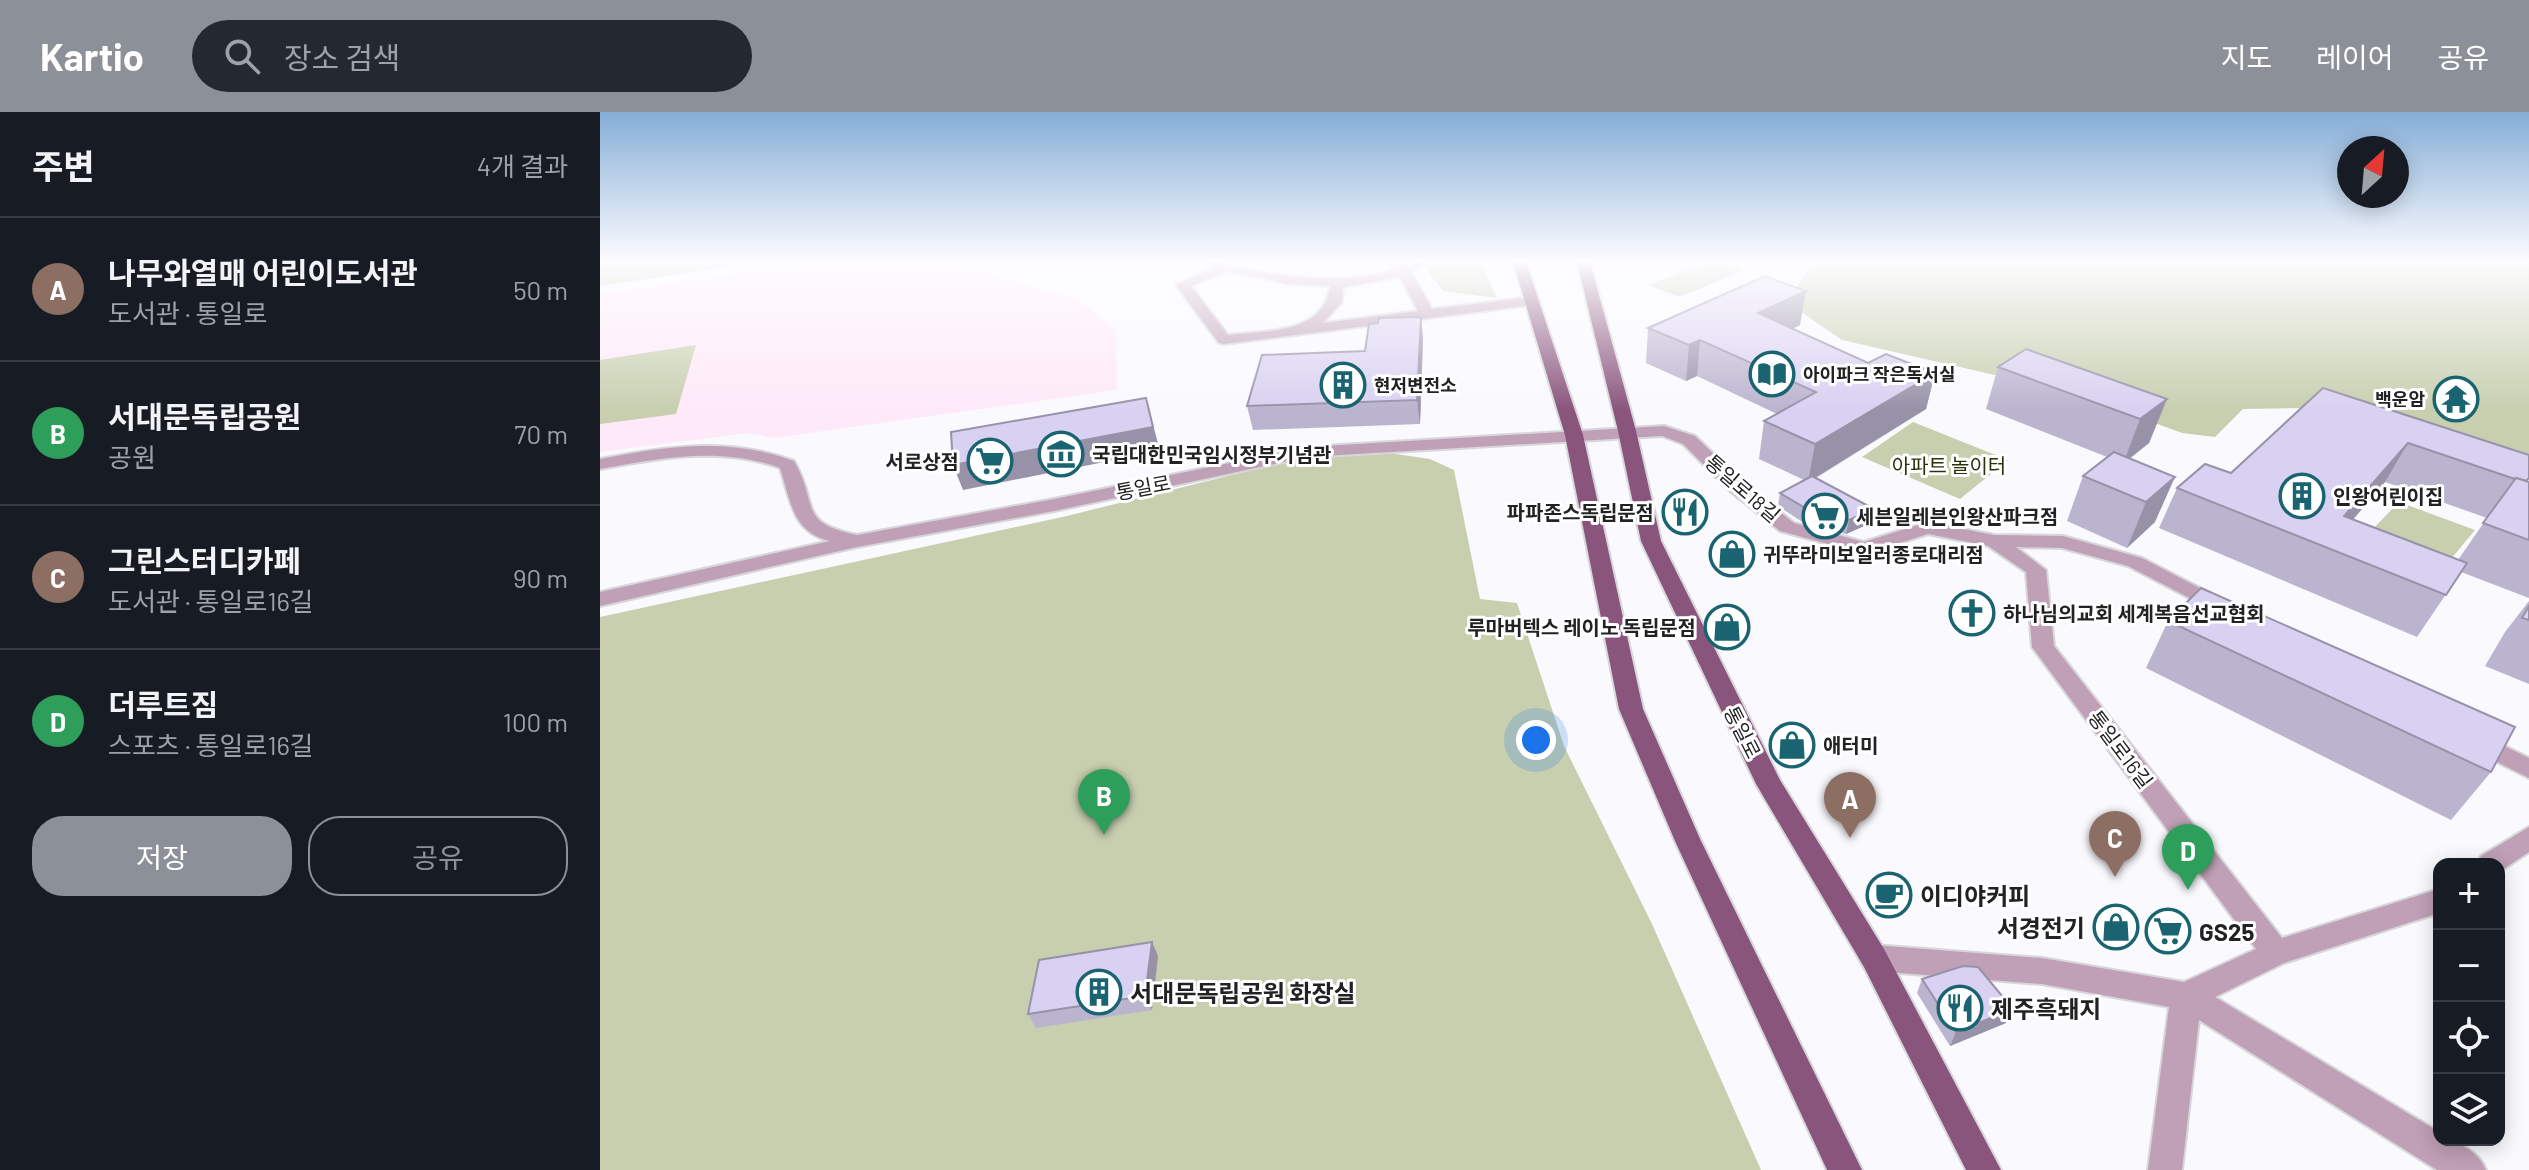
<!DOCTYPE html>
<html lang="ko">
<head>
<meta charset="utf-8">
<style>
  body { margin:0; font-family:Barlow,"Noto Sans KR",sans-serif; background:#242831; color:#f1f3f6 }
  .controls { position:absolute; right:24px; bottom:24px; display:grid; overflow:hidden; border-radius:16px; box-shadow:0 4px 20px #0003 }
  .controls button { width:72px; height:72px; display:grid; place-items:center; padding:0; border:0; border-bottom:2px solid #363941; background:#171b24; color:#f1f3f6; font:40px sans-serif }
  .compass { position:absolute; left:1737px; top:24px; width:72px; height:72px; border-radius:50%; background:#171b24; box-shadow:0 4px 20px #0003; rotate:26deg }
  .you { position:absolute; left:936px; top:628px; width:28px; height:28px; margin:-20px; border:6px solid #fff; border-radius:50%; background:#1a73e8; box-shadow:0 0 0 12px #1a73e833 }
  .badge { display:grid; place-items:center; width:52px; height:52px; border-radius:50%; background:#8c9099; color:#fff; font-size:26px; font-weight:700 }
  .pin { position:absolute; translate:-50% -66px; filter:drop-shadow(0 2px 4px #0008) }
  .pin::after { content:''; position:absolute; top:42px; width:28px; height:24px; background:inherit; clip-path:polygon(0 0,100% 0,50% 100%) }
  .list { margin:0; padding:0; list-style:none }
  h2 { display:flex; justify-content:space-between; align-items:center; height:104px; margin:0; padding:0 32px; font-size:34px }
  h2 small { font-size:26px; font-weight:400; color:#9ea1a6 }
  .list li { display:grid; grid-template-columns:52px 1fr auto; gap:24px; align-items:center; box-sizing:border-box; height:144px; padding:0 32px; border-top:2px solid #363941 }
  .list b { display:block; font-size:30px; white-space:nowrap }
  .list p { margin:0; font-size:26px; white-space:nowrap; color:#9ea1a6 }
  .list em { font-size:26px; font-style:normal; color:#9ea1a6 }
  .actions { display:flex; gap:16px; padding:24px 32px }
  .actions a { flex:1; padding:18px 0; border:2px solid #8c9099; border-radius:32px; text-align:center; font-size:28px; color:#8c9099 }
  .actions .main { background:#8c9099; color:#fff }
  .icon { flex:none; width:44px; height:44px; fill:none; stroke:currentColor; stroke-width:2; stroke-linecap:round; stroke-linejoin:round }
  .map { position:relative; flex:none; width:1929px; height:1058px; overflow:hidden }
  header { display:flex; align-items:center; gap:48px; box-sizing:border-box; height:112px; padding:0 40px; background:#8c9099; color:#fff }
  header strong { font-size:38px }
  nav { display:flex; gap:44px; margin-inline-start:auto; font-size:28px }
  .search { width:560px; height:72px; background:#242831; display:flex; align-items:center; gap:20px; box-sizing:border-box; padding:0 28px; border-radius:44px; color:#9ea1a6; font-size:30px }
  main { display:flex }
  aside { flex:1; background:#171b24 }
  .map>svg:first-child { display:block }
</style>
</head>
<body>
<header>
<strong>Kartio</strong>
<div class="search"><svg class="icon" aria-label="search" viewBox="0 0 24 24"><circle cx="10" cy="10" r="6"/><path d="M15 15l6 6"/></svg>장소 검색</div>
<nav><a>지도</a><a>레이어</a><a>공유</a></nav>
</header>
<main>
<aside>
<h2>주변<small>4개 결과</small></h2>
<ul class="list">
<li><span class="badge" style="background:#8d6e63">A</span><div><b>나무와열매 어린이도서관</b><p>도서관 · 통일로</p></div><em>50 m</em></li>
<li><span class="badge" style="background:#2e9e5b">B</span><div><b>서대문독립공원</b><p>공원</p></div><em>70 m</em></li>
<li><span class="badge" style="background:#8d6e63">C</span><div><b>그린스터디카페</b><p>도서관 · 통일로16길</p></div><em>90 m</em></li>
<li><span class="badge" style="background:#2e9e5b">D</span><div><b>더루트짐</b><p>스포츠 · 통일로16길</p></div><em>100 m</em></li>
</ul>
<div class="actions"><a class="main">저장</a><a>공유</a></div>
</aside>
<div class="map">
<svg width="1929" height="1058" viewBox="0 0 1929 1058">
  <rect width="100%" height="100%" fill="#faf9fe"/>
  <path fill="#fee9f8" d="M218 150 353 152 479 188 516 218 517 278 174 326 148 321 0 340V182Z"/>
  <g fill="#c7cfaf">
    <path d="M0 150H160L0 174Z"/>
    <path d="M820 150H881L897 186 843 179Z"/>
    <path d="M1108 150H1123L1144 158 1080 185 1048 173Z"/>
    <path d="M1212 150H1929V365L1704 296 1643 297 1615 325 1582 321 1473 281 1242 228 1188 191Z"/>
    <path d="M96 233 76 302 0 312V248Z"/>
    <path d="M1313 310 1408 348 1360 387 1262 345Z"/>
    <path d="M782 340 830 347 854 358 880 487 917 491 964 634 1052 812 1161 1058H0V505L467 404 680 351Z"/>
    <path d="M1799 390 1875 418 1846 453 1768 422Z"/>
  </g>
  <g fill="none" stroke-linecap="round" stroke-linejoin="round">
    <g stroke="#d7d7db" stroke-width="4">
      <g id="minor">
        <path d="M606 150C626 150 643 156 662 160 707 168 751 170 795 158L788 150 805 153 827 150 811 160 832 197 932 185 939 189 932 193 624 232 619 231 576 173 613 156ZM627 159 689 172 730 174C724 223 665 218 628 223L591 174ZM800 165 818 199 723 211 742 190 743 175Z"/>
        <path d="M1064 314 1095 324 1145 372 1194 411 1264 430 1327 410 1394 423 1463 424 1542 446 1627 490 1631 495 1620 502 1528 454 1462 436 1416 435 1446 458 1454 534 1682 826 1839 777V801L1684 851 1615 885 1839 1020V1028C1858 1028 1879 1040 1886 1058H1837L1599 908 1582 1058H1548L1569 895 1442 872 1274 859 1264 855 1259 846 1264 837 1274 833 1442 846 1584 870 1656 837 1432 535 1426 460 1388 434 1328 422 1265 442 1180 419 1131 380 1083 332 1062 324 707 345 454 399 257 435 0 494V480L230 429C192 420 191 389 180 356 121 334 60 346 0 357V347C67 334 129 325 194 349 220 394 196 410 257 423L454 387 707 335Z"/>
        <path d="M1874 619 1929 646V666L1865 634 1862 628 1865 622Z"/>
        <path d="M1929 715V740L1899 760V752H1877L1881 744Z"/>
      </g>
    </g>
    <g stroke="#d7d7db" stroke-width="4">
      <g id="primary">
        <path d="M913 150H926L983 323 1043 597 1101 729 1262 1058H1227L1075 729 1019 597 965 323Z"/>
        <path d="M977 150H990L1036 319 1061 429 1180 668 1284 837 1401 1058H1366L1264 855 1156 672 1041 429 1018 319Z"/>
      </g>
    </g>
    <use href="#minor" fill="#bfa0b6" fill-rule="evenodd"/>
    <use href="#primary" fill="#8a557d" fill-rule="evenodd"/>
  </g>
  <g fill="#bbb4cf" fill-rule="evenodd">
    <path d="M821 205 823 227 820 312 653 318 647 294 765 239 778 211Z"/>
    <path d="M1200 213 1192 217 1268 251 1335 261 1326 297 1216 366 1271 411 1246 422 1204 411 1178 394 1180 381 1204 368 1159 347 1164 309 1177 302 1097 264 1086 269 1046 251 1048 216Z"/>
    <path d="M1398 255 1567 287 1549 331 1529 346 1555 410 1527 436 1467 409 1483 364 1507 345 1386 297Z"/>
    <path d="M1723 276 1929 370V486L1861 460 1817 525 1559 416 1577 376 1631 361ZM1785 370 1887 406 1858 448 1753 408Z"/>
    <path d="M1929 489V572L1885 554 1905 520Z"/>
    <path d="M1568 509 1891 660 1851 708 1546 556Z"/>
    <path d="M552 830 558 844 552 898 436 916 428 902Z"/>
    <path d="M1322 867 1413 897 1406 911 1350 934 1317 881Z"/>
  </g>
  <g fill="#9892a9">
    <path d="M1206 179 1200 213 1153 236 1158 201Z"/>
    <path d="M821 205 823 227 820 312 817 288Z"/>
    <path d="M1100 228 1097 264 1086 269 1089 233Z"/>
    <path d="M1335 261 1326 297 1208 370 1215 332Z"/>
    <path d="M546 286 560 339 363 378 353 353Z"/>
    <path d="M1567 287 1549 331 1523 352 1540 307Z"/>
    <path d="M1808 331 1785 370 1728 436 1744 404Z"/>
    <path d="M1575 365 1555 410 1527 436 1546 390Z"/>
    <path d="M1274 397 1271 411 1246 422 1249 408Z"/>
    <path d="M552 830 558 844 552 898 545 884Z"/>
    <path d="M1413 897 1406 911 1350 934 1356 920Z"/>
  </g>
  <g fill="#d9d1f1" stroke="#9892a9" stroke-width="2">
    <path d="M1165 164 1206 179 1158 201 1268 251 1286 242 1335 261 1215 332 1164 309 1216 280 1100 228 1089 233 1048 216Z"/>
    <path d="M821 205 817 288 647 294 662 243 765 239 769 212 778 211 779 206Z"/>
    <path d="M1426 237 1567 287 1540 307 1398 255Z"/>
    <path d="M1723 276 1929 343V366L1926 369 1916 366 1915 367 1808 331 1744 404 1867 451 1846 483 1577 376 1605 352 1631 361Z"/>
    <path d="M546 286 553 315 353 353 351 320Z"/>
    <path d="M1514 340 1575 365 1546 390 1483 364Z"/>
    <path d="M1212 364 1274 397 1249 408 1207 397 1180 381Z"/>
    <path d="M1916 366 1929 370V428L1883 411Z"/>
    <path d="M1601 476 1915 615 1891 660 1568 509Z"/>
    <path d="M1929 494V508L1922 506Z"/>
    <path d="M552 830 545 884 428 902 439 848Z"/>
    <path d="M1363 854 1378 855 1413 897 1356 920 1322 867Z"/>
  </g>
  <linearGradient id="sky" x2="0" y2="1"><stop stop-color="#85aed7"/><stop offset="0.5" stop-color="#fdfcff"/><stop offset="1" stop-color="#fdfcff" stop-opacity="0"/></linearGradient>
  <rect width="1929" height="298" fill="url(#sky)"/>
  <defs>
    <g id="library-ring" transform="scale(2.3)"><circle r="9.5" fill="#fff" stroke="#1a6471" stroke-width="1.5"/><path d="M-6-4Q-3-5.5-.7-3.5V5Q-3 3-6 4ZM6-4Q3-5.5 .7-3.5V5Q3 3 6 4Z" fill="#1a6471"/></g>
    <g id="building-ring" transform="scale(2.3)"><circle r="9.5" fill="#fff" stroke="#1a6471" stroke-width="1.5"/><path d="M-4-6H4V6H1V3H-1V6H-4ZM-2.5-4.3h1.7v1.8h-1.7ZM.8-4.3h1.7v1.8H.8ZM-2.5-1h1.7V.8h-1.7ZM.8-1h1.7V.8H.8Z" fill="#1a6471"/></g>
    <g id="temple-ring" transform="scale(2.3)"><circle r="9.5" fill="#fff" stroke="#1a6471" stroke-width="1.5"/><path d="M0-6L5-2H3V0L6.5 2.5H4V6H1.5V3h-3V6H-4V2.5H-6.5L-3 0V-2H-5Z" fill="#1a6471"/></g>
    <g id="museum-ring" transform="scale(2.3)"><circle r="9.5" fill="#fff" stroke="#1a6471" stroke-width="1.5"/><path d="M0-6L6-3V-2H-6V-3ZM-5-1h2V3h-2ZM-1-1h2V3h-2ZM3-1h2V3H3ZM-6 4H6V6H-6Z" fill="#1a6471"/></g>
    <g id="supermarket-ring" transform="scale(2.3)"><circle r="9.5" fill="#fff" stroke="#1a6471" stroke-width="1.5"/><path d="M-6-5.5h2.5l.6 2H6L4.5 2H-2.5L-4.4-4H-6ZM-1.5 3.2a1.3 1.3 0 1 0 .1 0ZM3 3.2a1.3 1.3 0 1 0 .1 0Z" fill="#1a6471"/></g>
    <g id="restaurant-ring" transform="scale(2.3)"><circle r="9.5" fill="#fff" stroke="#1a6471" stroke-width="1.5"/><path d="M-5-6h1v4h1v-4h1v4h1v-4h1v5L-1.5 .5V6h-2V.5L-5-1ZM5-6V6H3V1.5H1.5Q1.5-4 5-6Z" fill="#1a6471"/></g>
    <g id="shop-ring" transform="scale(2.3)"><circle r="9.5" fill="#fff" stroke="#1a6471" stroke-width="1.5"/><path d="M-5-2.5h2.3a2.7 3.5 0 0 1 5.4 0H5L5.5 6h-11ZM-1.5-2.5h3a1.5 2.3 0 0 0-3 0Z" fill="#1a6471"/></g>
    <g id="church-ring" transform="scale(2.3)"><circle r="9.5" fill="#fff" stroke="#1a6471" stroke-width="1.5"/><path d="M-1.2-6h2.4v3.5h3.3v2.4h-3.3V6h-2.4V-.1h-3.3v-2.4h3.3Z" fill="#1a6471"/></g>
    <g id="cafe-ring" transform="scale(2.3)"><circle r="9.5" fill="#fff" stroke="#1a6471" stroke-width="1.5"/><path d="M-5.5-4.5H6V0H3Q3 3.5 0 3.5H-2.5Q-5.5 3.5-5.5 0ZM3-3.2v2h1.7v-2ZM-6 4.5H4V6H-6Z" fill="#1a6471"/></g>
  </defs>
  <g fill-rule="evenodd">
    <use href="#library-ring" x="1172" y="262"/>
    <use href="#building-ring" x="743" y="273"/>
    <use href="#temple-ring" x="1856" y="287"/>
    <use href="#museum-ring" x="461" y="342"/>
    <use href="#supermarket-ring" x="390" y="349"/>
    <use href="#building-ring" x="1702" y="384"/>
    <use href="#restaurant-ring" x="1085" y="400"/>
    <use href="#supermarket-ring" x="1225" y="404"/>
    <use href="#shop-ring" x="1132" y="442"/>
    <use href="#church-ring" x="1372" y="501"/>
    <use href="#shop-ring" x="1127" y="515"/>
    <use href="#shop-ring" x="1192" y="633"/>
    <use href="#cafe-ring" x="1289" y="783"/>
    <use href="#shop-ring" x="1516" y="815"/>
    <use href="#supermarket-ring" x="1568" y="819"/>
    <use href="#building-ring" x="499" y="880"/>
    <use href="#restaurant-ring" x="1360" y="896"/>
  </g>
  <g text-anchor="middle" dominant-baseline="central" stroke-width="6" stroke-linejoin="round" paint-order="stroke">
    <g font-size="18" font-weight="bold" fill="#222224" stroke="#fff" text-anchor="start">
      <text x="1203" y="262">아이파크 작은독서실</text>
      <text x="774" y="273">현저변전소</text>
      <text x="1825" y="287" text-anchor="end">백운암</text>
    </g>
    <g font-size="20" font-weight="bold" fill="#222224" stroke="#fff" text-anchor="start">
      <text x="492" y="342">국립대한민국임시정부기념관</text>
      <text x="359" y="349" text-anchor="end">서로상점</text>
      <text x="1733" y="384">인왕어린이집</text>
      <text x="1054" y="400" text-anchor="end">파파존스독립문점</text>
      <text x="1256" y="404">세븐일레븐인왕산파크점</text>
      <text x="1163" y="442">귀뚜라미보일러종로대리점</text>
      <text x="1403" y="501">하나님의교회 세계복음선교협회</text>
      <text x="1096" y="515" text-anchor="end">루마버텍스 레이노 독립문점</text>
      <text x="1223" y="633">애터미</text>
    </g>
    <g font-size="20" fill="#2b310a" stroke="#fff">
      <text x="1349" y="353">아파트 놀이터</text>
    </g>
    <g font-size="20" fill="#222224" stroke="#fff">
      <text transform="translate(543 375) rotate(-11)">통일로</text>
      <text transform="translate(1143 376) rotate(41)">통일로18길</text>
      <text transform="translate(1143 620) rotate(63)">통일로</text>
      <text transform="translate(1521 637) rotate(53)">통일로16길</text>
    </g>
    <g font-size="24" font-weight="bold" fill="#222224" stroke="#fff" text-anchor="start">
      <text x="1320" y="783">이디야커피</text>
      <text x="1485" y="815" text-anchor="end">서경전기</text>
      <text x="1599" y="819">GS25</text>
      <text x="530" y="880">서대문독립공원 화장실</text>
      <text x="1391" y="896">제주흑돼지</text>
    </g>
  </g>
</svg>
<div class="controls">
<button>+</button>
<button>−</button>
<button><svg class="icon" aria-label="locate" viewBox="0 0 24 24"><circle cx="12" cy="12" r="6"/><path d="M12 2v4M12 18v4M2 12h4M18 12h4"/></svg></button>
<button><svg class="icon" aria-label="layers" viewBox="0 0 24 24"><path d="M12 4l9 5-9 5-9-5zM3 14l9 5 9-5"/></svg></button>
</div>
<svg class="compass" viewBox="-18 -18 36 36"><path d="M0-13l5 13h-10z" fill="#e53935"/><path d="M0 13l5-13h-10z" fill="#9ea1a6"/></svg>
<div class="you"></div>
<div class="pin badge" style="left:1250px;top:726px;background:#8d6e63">A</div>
<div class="pin badge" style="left:504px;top:723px;background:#2e9e5b">B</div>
<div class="pin badge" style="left:1515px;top:765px;background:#8d6e63">C</div>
<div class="pin badge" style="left:1588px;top:778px;background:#2e9e5b">D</div>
</div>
</main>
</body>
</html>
